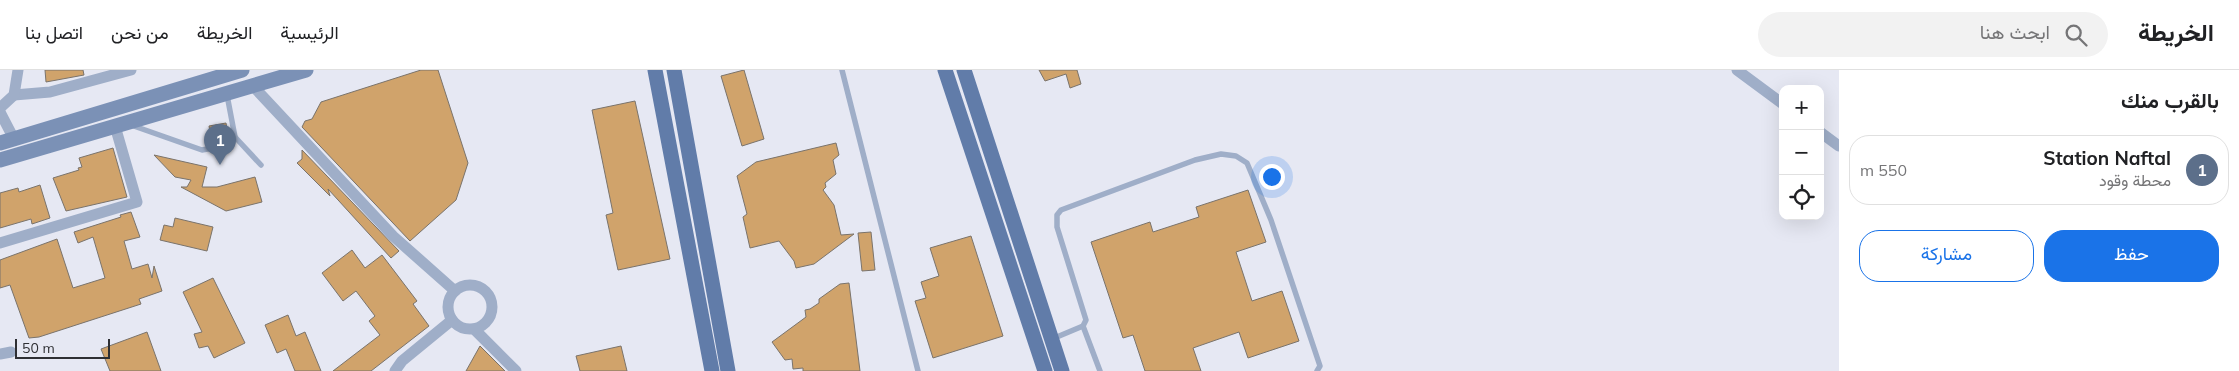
<!DOCTYPE html>
<html lang="ar">
<head>
<meta charset="utf-8">
<style>
  body { margin:0; font-family:Mulish,Vazirmatn,sans-serif; background:#f2f2f2; color:#202124; direction:rtl }
  .controls { position:absolute; right:15px; top:15px; display:grid; overflow:hidden; border-radius:10px; box-shadow:0 5px 20px #0002 }
  .controls button { width:45px; height:45px; display:grid; place-items:center; padding:0; border:0; border-bottom:1px solid #e0e0e0; background:#fff; color:#202124; font:25px sans-serif }
  .scale { position:absolute; left:15px; bottom:12px; width:95px; box-sizing:border-box; padding-left:5px; border:2px solid #2e2f33; border-top:0; font-size:14px; line-height:18px; white-space:nowrap; color:#2e2f33; -webkit-text-stroke:4px #e6e8f3; paint-order:stroke }
  .you { position:absolute; left:1271px; top:106px; width:18px; height:18px; margin:-12px; border:4px solid #fff; border-radius:50%; background:#1a73e8; box-shadow:0 0 0 8px #1a73e833 }
  .badge { display:grid; place-items:center; width:32px; height:32px; border-radius:50%; background:#1a73e8; color:#fff; font-size:16px; font-weight:700 }
  .pin { position:absolute; translate:-50% -41px; filter:drop-shadow(0 1px 2px #0008) }
  .pin::after { content:''; position:absolute; top:26px; width:18px; height:15px; background:inherit; clip-path:polygon(0 0,100% 0,50% 100%) }
  .list { margin:0; padding:0; list-style:none }
  h2 { display:flex; justify-content:space-between; align-items:center; height:65px; margin:0; padding:0 20px; font-size:21px }
  h2 small { font-size:16px; font-weight:400; color:#757577 }
  .list li { display:grid; grid-template-columns:32px 1fr auto; gap:15px; align-items:center; box-sizing:border-box; height:70px; margin:0 10px 10px; padding:0 10px; border:1px solid #e0e0e0; border-radius:20px }
  .list b { display:block; font-size:19px; white-space:nowrap }
  .list p { margin:0; font-size:16px; white-space:nowrap; color:#757577 }
  .list em { font-size:16px; font-style:normal; color:#757577 }
  .actions { display:flex; gap:10px; padding:15px 20px }
  .actions a { flex:1; padding:11px 0; border:1px solid #1a73e8; border-radius:20px; text-align:center; font-size:18px; color:#1a73e8 }
  .actions .main { background:#1a73e8; color:#fff }
  .icon { flex:none; width:28px; height:28px; fill:none; stroke:currentColor; stroke-width:2; stroke-linecap:round; stroke-linejoin:round }
  .map { position:relative; flex:none; width:1839px; height:301px; overflow:hidden; direction:ltr }
  header { display:flex; align-items:center; gap:30px; box-sizing:border-box; height:70px; padding:0 25px; background:#fff; border-bottom:1px solid #e0e0e0 }
  header strong { font-size:24px }
  nav { display:flex; gap:28px; margin-inline-start:auto; font-size:18px }
  .search { width:350px; height:45px; background:#f2f2f2; display:flex; align-items:center; gap:12px; box-sizing:border-box; padding:0 18px; border-radius:28px; color:#757577; font-size:19px }
  main { display:flex }
  aside { flex:1; background:#fff }
  .map>svg:first-child { display:block }
</style>
</head>
<body>
<header>
<strong>الخريطة</strong>
<div class="search"><svg class="icon" aria-label="search" viewBox="0 0 24 24"><circle cx="10" cy="10" r="6"/><path d="M15 15l6 6"/></svg>ابحث هنا</div>
<nav><a>الرئيسية</a><a>الخريطة</a><a>من نحن</a><a>اتصل بنا</a></nav>
</header>
<main>
<aside>
<h2>بالقرب منك<small></small></h2>
<ul class="list">
<li><span class="badge" style="background:#5c6f8a">1</span><div><b>Station Naftal</b><p>محطة وقود</p></div><em>550 m</em></li>
</ul>
<div class="actions"><a class="main">حفظ</a><a>مشاركة</a></div>
</aside>
<div class="map">
<svg width="1839" height="301" viewBox="0 0 1839 301">
  <rect width="100%" height="100%" fill="#e6e8f3"/>
  <g fill="#d0a36b" stroke="#7a736b">
    <path d="M45 0H83L84 5 46 12Z"/>
    <path d="M421 0H438L468 93 456 130 410 171 302 57 305 51 312 49 321 32Z"/>
    <path d="M744 0 764 69 742 76 721 6Z"/>
    <path d="M1039 0H1077L1081 14 1070 18 1066 4 1045 11Z"/>
    <path d="M635 31 670 189 618 200 606 145 613 143 592 40Z"/>
    <path d="M226 53 228 66 223 71 212 73 209 56Z"/>
    <path d="M836 73 839 85 833 90 836 104 825 113 826 117 823 120 834 135 841 165 854 164 814 194 796 198 794 191 779 171 750 178 743 147 747 144 737 106 756 92Z"/>
    <path d="M113 78 127 127 66 141 53 108 79 100 78 98 82 97 79 88Z"/>
    <path d="M302 80 399 181 391 188 328 119 330 126 297 93 302 89Z"/>
    <path d="M154 85 207 97 202 117H217L255 107 262 132 226 141 181 117H187L191 110 175 107Z"/>
    <path d="M40 115 50 148 32 154 31 149 0 158V123L18 118 19 122Z"/>
    <path d="M1248 120 1266 172 1236 182 1252 231 1282 221 1299 271 1248 288 1239 262 1193 278 1201 301H1145L1133 265 1123 268 1091 172 1150 152 1153 162 1199 147 1196 137Z"/>
    <path d="M131 142 140 167 124 171 132 199 148 194 152 208 154 196 162 221 139 229 141 234 39 267 29 268 10 215 0 218V190L57 169 73 218 105 208 93 167 78 173 74 162 121 147 120 145Z"/>
    <path d="M175 148 213 157 207 181 160 170 164 155 173 157Z"/>
    <path d="M871 162 875 200 862 201 858 163Z"/>
    <path d="M971 166 1003 266 933 288 915 231 926 228 921 212 939 206 930 178Z"/>
    <path d="M352 180 365 198 382 185 417 231 413 234 429 256 371 301H333L380 265 369 251 375 246 356 221 343 231 322 203Z"/>
    <path d="M213 208 245 273 214 288 208 276 199 278 194 264 202 262 183 222Z"/>
    <path d="M849 213 860 301H803V298L793 299 792 289 785 290 772 272 806 247 805 240 810 239 819 233V229L840 214Z"/>
    <path d="M288 245 296 266 305 262 321 301H295L286 279 277 283 265 255Z"/>
    <path d="M147 262 161 301H110L101 279Z"/>
    <path d="M480 276 505 301H466Z"/>
    <path d="M621 276 627 301H580L576 286Z"/>
  </g>
  <g fill="none" stroke-linecap="round" stroke-linejoin="round">
    <g stroke="#9faec8" stroke-width="5.5">
      <path d="M842 0 918 301"/>
      <path d="M131 55 202 80 224 76 235 67 227 25"/>
      <path d="M235 67 261 95"/>
      <path d="M1083 256 1100 301"/>
      <path d="M1052 269 1083 256 1086 250 1057 157V145L1061 140 1195 90 1221 84 1236 86 1247 93 1271 150 1320 296 1317 301"/>
    </g>
    <g stroke="#9faec8" stroke-width="11">
      <path d="M1737 0 1783 34"/>
      <path d="M253 16 393 166 455 221"/>
      <path d="M14 25 50 22 131 0"/>
      <path d="M0 38 14 25 18 0"/>
      <path d="M0 42 14 69"/>
      <path d="M1820 62 1839 76"/>
      <path d="M0 173 137 132 115 56"/>
      <circle cx="470" cy="237" r="22"/>
      <path d="M474 259 516 301"/>
      <path d="M0 284 11 282"/>
      <path d="M395 301 402 291 452 250"/>
    </g>
    <g stroke="#7b91b6" stroke-width="15">
      <path d="M0 73 242 0"/>
      <path d="M0 90 306 0"/>
    </g>
    <g stroke="#617ca9" stroke-width="15">
      <path d="M655 0 712 301"/>
      <path d="M674 0 728 301"/>
      <path d="M945 0 1045 301"/>
      <path d="M964 0 1062 301"/>
    </g>
  </g>
</svg>
<div class="controls">
<button>+</button>
<button>−</button>
<button><svg class="icon" aria-label="locate" viewBox="0 0 24 24"><circle cx="12" cy="12" r="6"/><path d="M12 2v4M12 18v4M2 12h4M18 12h4"/></svg></button>
</div>
<div class="scale">50 m</div>
<div class="you"></div>
<div class="pin badge" style="left:220px;top:95px;background:#5c6f8a">1</div>
</div>
</main>
</body>
</html>
